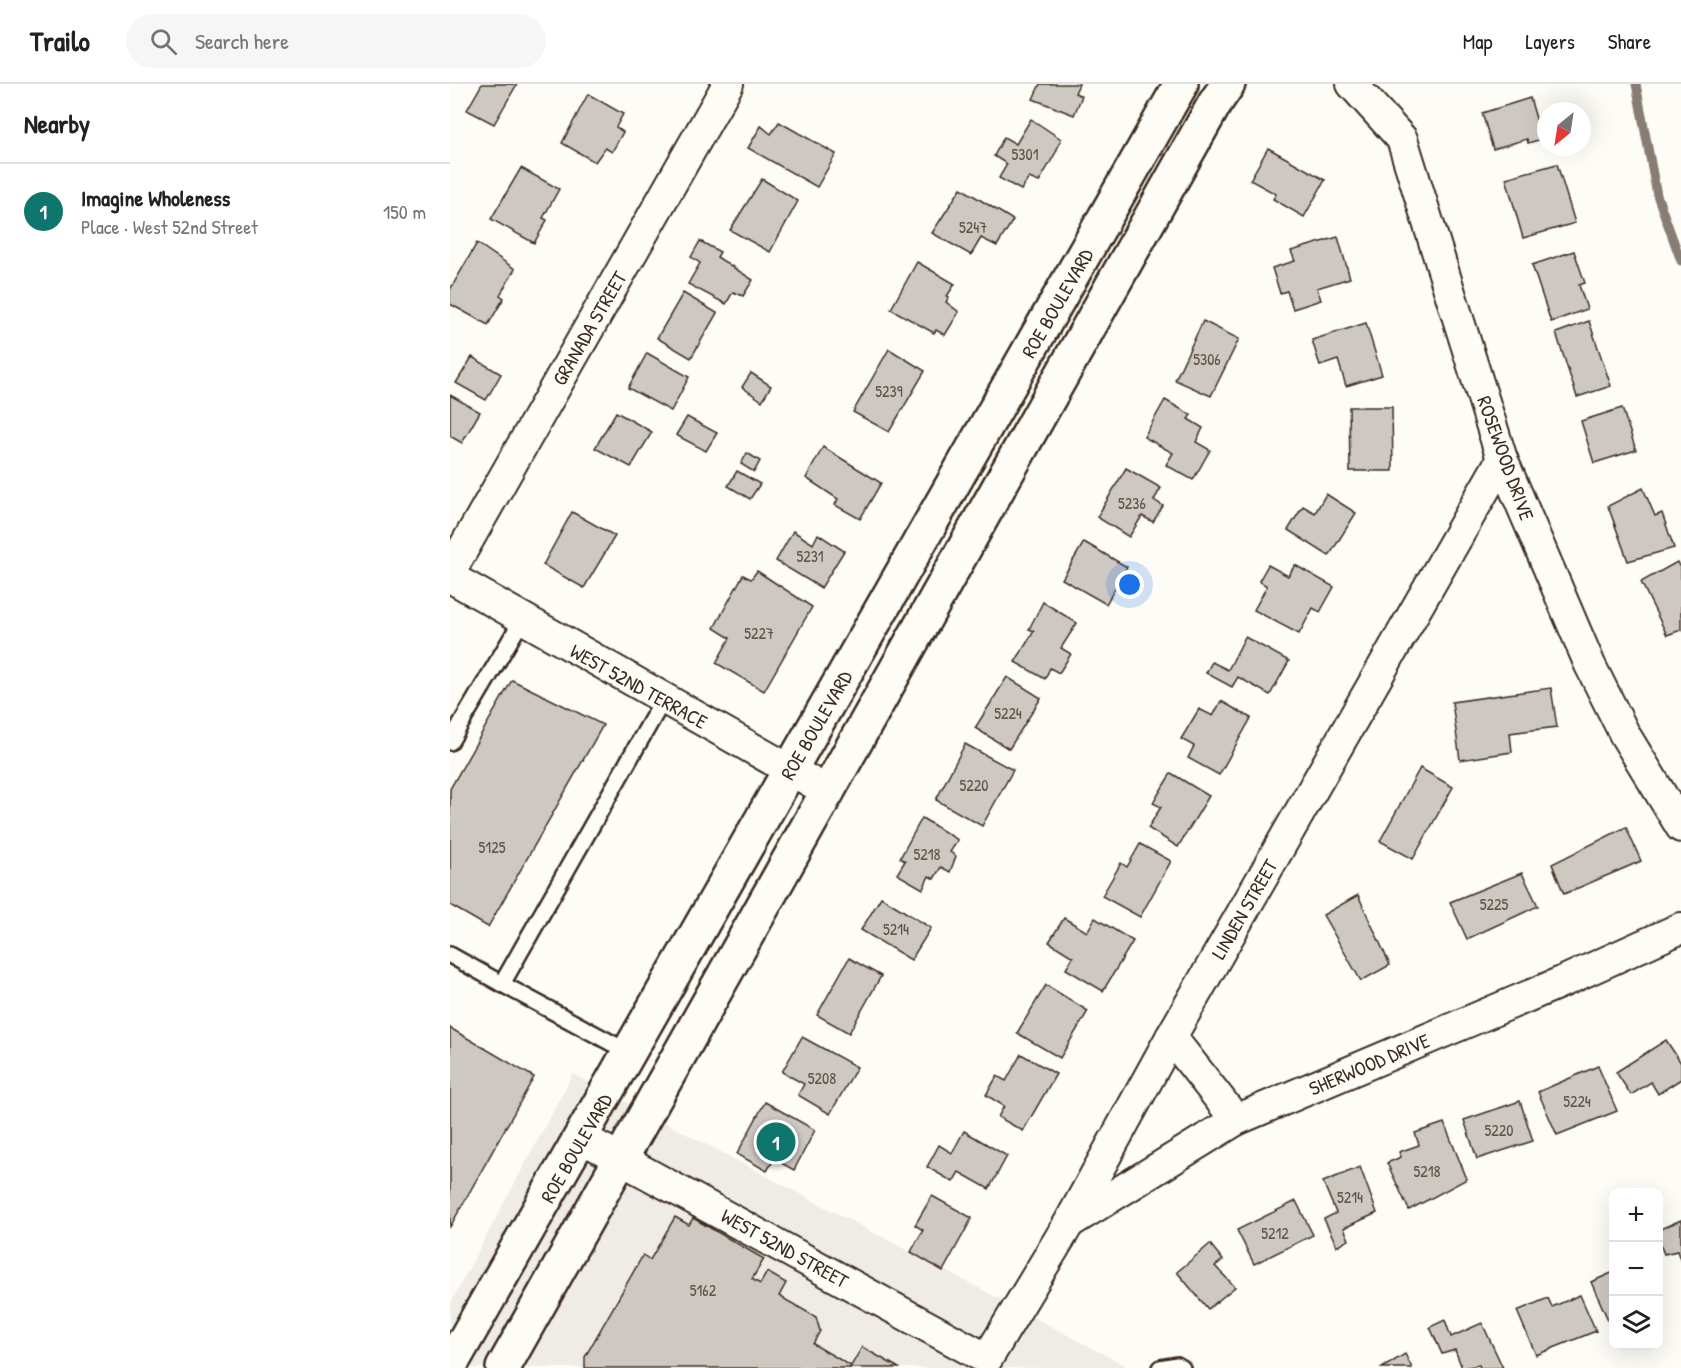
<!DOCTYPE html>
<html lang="en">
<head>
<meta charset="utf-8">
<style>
  body { margin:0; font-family:"Patrick Hand",sans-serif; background:#f6f6f6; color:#202124 }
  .controls { position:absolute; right:18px; bottom:18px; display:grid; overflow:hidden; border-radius:12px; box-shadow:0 6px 24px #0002 }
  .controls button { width:54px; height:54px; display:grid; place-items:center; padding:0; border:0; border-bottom:2px solid #e0e0e0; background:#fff; color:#202124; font:30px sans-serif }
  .compass { position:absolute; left:1087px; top:18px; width:54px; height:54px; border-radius:50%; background:#fff; box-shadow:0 6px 24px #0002; rotate:210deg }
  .you { position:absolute; left:680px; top:501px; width:21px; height:21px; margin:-15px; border:4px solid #fff; border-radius:50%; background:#1a73e8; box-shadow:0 0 0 9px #1a73e833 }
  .badge { display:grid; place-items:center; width:39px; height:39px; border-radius:50%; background:#0f766e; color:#fff; font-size:20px; font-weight:700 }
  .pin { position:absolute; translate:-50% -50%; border:3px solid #fff; box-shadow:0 2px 6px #0006 }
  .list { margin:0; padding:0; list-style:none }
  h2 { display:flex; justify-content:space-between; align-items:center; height:78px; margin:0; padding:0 24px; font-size:26px }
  h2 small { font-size:20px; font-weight:400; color:#757577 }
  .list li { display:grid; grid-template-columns:39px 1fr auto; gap:18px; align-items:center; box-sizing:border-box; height:96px; padding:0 24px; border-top:2px solid #e0e0e0 }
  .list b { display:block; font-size:22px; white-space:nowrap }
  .list p { margin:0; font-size:20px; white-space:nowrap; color:#757577 }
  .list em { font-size:20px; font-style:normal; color:#757577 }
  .icon { flex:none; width:33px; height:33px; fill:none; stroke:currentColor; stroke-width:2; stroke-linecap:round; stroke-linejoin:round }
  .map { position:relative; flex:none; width:1231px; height:1284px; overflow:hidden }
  header { display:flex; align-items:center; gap:36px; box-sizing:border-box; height:84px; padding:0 30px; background:#fff; border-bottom:2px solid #e0e0e0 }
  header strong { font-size:28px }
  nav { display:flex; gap:33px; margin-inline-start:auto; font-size:21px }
  .search { width:420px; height:54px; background:#f6f6f6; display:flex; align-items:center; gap:15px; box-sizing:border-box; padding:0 21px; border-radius:33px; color:#757577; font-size:22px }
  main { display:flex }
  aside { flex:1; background:#fff }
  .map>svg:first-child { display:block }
</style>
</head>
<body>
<header>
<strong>Trailo</strong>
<div class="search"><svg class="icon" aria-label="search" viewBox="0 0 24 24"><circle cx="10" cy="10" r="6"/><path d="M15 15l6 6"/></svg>Search here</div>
<nav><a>Map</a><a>Layers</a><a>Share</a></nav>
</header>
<main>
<aside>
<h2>Nearby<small></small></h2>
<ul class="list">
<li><span class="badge">1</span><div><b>Imagine Wholeness</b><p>Place · West 52nd Street</p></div><em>150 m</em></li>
</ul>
</aside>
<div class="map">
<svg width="1231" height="1284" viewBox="0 0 1231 1284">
  <rect width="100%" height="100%" fill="#fdfcf7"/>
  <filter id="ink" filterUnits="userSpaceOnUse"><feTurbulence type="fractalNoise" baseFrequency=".0167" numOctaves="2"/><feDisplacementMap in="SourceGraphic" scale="12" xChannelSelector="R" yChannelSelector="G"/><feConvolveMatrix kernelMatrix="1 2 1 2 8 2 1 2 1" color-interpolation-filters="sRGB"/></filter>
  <g filter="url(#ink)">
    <path fill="#efece7" d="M123 990 680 1284H0V1220Z"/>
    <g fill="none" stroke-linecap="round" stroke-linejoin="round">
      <path stroke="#887d74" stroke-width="9" d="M1186 0 1207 111 1231 177"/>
    </g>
    <g fill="#cdc8c2" stroke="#3b2a1e" stroke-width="1.5">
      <path d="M32 0H67L44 40 17 26Z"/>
      <path d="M590 0H629L625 9 632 12 624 31 583 15Z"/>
      <path d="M138 10 173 30 166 43 173 48 162 68 155 64 145 78 112 59Z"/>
      <path d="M1080 14 1092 55 1078 59 1077 55 1043 65 1032 29Z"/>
      <path d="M581 35 611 55 606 68 589 98 579 94 571 106 549 94 557 80 544 72 554 53 566 60Z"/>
      <path d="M329 38 386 70 367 103 298 64 311 42 321 50Z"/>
      <path d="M818 64 875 96 854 133 823 115 826 110 800 96Z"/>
      <path d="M1107 80 1125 139 1073 154 1056 94Z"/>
      <path d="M71 84 109 105 93 134 97 136 84 159 41 135Z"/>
      <path d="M312 95 348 117 320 168 280 146Z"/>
      <path d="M511 104 563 136 547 162 531 154 521 171 482 149Z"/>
      <path d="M888 153 900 194 867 204 871 216 843 225 837 207 830 209 822 184 845 177 841 167Z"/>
      <path d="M250 157 270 168 267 173 303 196 293 212 283 208 276 220 238 200 250 179 241 173Z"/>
      <path d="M27 159 65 185 50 211 54 214 38 241 0 220V206Z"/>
      <path d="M1124 167 1135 199 1129 201 1137 225 1101 238 1082 181Z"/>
      <path d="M467 178 505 200 497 212 499 213 496 218 509 228 495 251 486 246 484 249 441 225Z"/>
      <path d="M233 209 267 229 241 274 207 254Z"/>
      <path d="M753 237 789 255 761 312 725 296Z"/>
      <path d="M1139 237 1161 302 1127 313 1106 249Z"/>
      <path d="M916 239 932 291 896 302 888 276 870 282 862 256Z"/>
      <path d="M439 265 475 287 439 348 403 328Z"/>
      <path d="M197 269 239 293 221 327 178 304Z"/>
      <path d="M22 273 51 290 36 316 6 299Z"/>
      <path d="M301 289 321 302 312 317 292 303Z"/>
      <path d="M0 311 30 328 12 359 0 352Z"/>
      <path d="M715 316 741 331 738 335 753 344 746 358 760 366 743 396 716 381 723 369 694 353Z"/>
      <path d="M899 323H942L943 387H900Z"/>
      <path d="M1172 324 1186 366 1144 379 1131 337Z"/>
      <path d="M166 328 202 348 181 383 145 364Z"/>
      <path d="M237 333 267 349 256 367 226 351Z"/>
      <path d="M373 363 431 399 410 435 385 421 388 415 356 394Z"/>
      <path d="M297 369 310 377 304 388 291 380Z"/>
      <path d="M676 384 711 404 704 416 713 422 703 438 692 432 679 453 647 433Z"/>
      <path d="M287 387 310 400 300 415 278 402Z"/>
      <path d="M1193 404 1205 432 1212 429 1224 464 1178 477 1158 422Z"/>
      <path d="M876 410 906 429 879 472 838 446 853 422 865 429Z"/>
      <path d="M122 428 165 452 134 504 93 481Z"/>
      <path d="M343 447 363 460 368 450 394 467 371 504 326 477Z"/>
      <path d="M634 458 677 483 656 520 612 495Z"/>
      <path d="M1227 478 1231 486V546L1217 551 1191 498Z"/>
      <path d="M818 481 838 492 845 481 884 503 870 528 863 524 849 550 804 526 817 502 809 497Z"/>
      <path d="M307 487 362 523 314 607 266 579 280 554 264 544 293 491 301 495Z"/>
      <path d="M593 518 627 539 611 564 621 570 609 589 600 584 595 595 565 578 584 547 579 545Z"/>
      <path d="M795 553 839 577 820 611 788 593 782 603 756 589 762 578 778 586Z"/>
      <path d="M557 593 591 614 559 665 525 644Z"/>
      <path d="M62 596 153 641 38 843 0 821V705Z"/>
      <path d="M1101 604 1107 643 1060 649 1062 668 1010 676 1002 618Z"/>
      <path d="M771 617 801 634 769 691 738 674 744 662 731 655 749 625 763 632Z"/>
      <path d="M515 660 563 686 532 742 486 716Z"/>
      <path d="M970 684 1003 703 963 775 930 757Z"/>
      <path d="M721 689 759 712 728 763 698 744 711 723 703 719Z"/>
      <path d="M472 734 508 756 500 768 506 772 500 788 491 783 484 795 479 792 473 805 447 790 455 777 450 774Z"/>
      <path d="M1176 743 1191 777 1114 810 1102 780Z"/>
      <path d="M690 760 721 777 690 833 652 812 671 779 677 783Z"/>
      <path d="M1072 789 1088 822 1017 855 1000 818Z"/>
      <path d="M908 811 940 881 911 897 873 831Z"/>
      <path d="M431 813 481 844 461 876 411 846Z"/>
      <path d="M614 834 637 848 645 834 683 857 653 907 616 885 623 873 599 858Z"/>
      <path d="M399 874 431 892 399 949 367 931Z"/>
      <path d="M596 901 638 927 610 974 567 949Z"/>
      <path d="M0 944 84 993 0 1143Z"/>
      <path d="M352 953 407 983 380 1030 348 1011 354 1000 332 988Z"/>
      <path d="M1216 956 1231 979V995L1208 1010 1201 998 1181 1011 1166 988Z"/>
      <path d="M571 970 606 990 573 1047 548 1033 554 1022 536 1011 547 992 556 997Z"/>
      <path d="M1148 982 1167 1027 1107 1051 1088 1008Z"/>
      <path d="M1070 1017 1083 1057 1027 1075 1014 1036Z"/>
      <path d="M315 1018 365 1046 344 1086 324 1075 317 1087 287 1070Z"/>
      <path d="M994 1039 1017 1095 959 1126 937 1079 951 1073 949 1068 969 1061 965 1049Z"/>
      <path d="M514 1047 557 1072 539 1105 509 1088 503 1098 477 1083 489 1061 502 1069Z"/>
      <path d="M910 1083 927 1129 894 1144 899 1156 887 1162 874 1135 886 1129 873 1098Z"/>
      <path d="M482 1112 522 1134 493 1187 461 1168 473 1146 465 1141Z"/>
      <path d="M846 1117 863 1151 804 1180 787 1146Z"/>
      <path d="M225 1133 239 1141 243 1134 314 1175 302 1195 310 1200 317 1188 336 1199 329 1212 366 1233 370 1247 363 1260 401 1282 400 1284H135V1273L193 1171 200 1176Z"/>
      <path d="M1231 1136V1178L1227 1167 1214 1170 1208 1155V1146Z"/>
      <path d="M760 1160 773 1176 765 1182 785 1203 758 1225 727 1188Z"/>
      <path d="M1164 1188V1239L1160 1240 1141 1198Z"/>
      <path d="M1130 1211 1146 1247 1086 1271 1067 1227 1098 1214 1102 1223Z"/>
      <path d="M995 1236 1001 1253 1032 1239 1053 1284H1030L1029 1281 1012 1284 1005 1266 992 1270 980 1243Z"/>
      <path d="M412 1263 449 1284H400Z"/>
      <path d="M955 1270 962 1284H932Z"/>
    </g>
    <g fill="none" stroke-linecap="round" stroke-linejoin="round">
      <g stroke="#3b2a1e" stroke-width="20">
        <g id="service">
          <path d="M0 658 72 536"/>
          <path d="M0 871 52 900 213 616"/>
          <path d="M52 900 180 969"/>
          <path d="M710 1284 727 1281 732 1284"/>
        </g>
      </g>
      <g stroke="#3b2a1e" stroke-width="34">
        <g id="minor">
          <path d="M902 0 952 55 1052 375 1140 581 1175 651 1231 743"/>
          <path d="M0 488 278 0"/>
          <path d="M0 493 379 708"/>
          <path d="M721 953 786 1036"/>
          <path d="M132 1054 537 1275 619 1139 721 953 1052 375"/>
          <path d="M622 1137 786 1036 1114 897 1231 844"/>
        </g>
      </g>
      <g stroke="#3b2a1e" stroke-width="38">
        <g id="primary">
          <path d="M0 1282 731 0"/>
          <path d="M53 1284 765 19 778 0"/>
        </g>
      </g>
      <use href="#service" stroke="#fdfcf7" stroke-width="15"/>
      <use href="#minor" stroke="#fdfcf7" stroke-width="30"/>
      <use href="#primary" stroke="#fdfcf7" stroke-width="33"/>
    </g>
  </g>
  <g text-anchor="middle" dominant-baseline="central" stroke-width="5" stroke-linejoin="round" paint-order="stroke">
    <g font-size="16" fill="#605247">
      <text x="575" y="70">5301</text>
      <text x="523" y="143">5247</text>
      <text x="757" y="275">5306</text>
      <text x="439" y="307">5239</text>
      <text x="682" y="419">5236</text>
      <text x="360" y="472">5231</text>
      <text x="309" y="549">5227</text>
      <text x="558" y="629">5224</text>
      <text x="524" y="701">5220</text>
      <text x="42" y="763">5125</text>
      <text x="477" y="770">5218</text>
      <text x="1044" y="820">5225</text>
      <text x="446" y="845">5214</text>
      <text x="372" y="994">5208</text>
      <text x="1127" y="1017">5224</text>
      <text x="1049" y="1046">5220</text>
      <text x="977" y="1087">5218</text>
      <text x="900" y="1113">5214</text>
      <text x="825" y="1149">5212</text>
      <text x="253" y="1206">5162</text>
    </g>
    <g font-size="20" fill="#3b2a1e" stroke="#fdfcf7">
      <text transform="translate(607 219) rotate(-60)">ROE BOULEVARD</text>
      <text transform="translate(139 244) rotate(-60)">GRANADA STREET</text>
      <text transform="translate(1056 374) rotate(70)">ROSEWOOD DRIVE</text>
      <text transform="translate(189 602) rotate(29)">WEST 52ND TERRACE</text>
      <text transform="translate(366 641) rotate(-60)">ROE BOULEVARD</text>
      <text transform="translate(794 825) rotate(-60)">LINDEN STREET</text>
      <text transform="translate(919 980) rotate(-23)">SHERWOOD DRIVE</text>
      <text transform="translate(126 1064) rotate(-60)">ROE BOULEVARD</text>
      <text transform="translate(335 1164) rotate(29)">WEST 52ND STREET</text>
    </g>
  </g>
</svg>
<div class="controls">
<button>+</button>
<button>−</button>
<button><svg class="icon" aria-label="layers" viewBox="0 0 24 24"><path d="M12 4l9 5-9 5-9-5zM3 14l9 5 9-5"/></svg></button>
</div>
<svg class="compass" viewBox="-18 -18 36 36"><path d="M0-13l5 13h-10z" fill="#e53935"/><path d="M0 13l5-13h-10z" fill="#757577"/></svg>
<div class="you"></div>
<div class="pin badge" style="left:326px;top:1058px">1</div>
</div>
</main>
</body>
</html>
